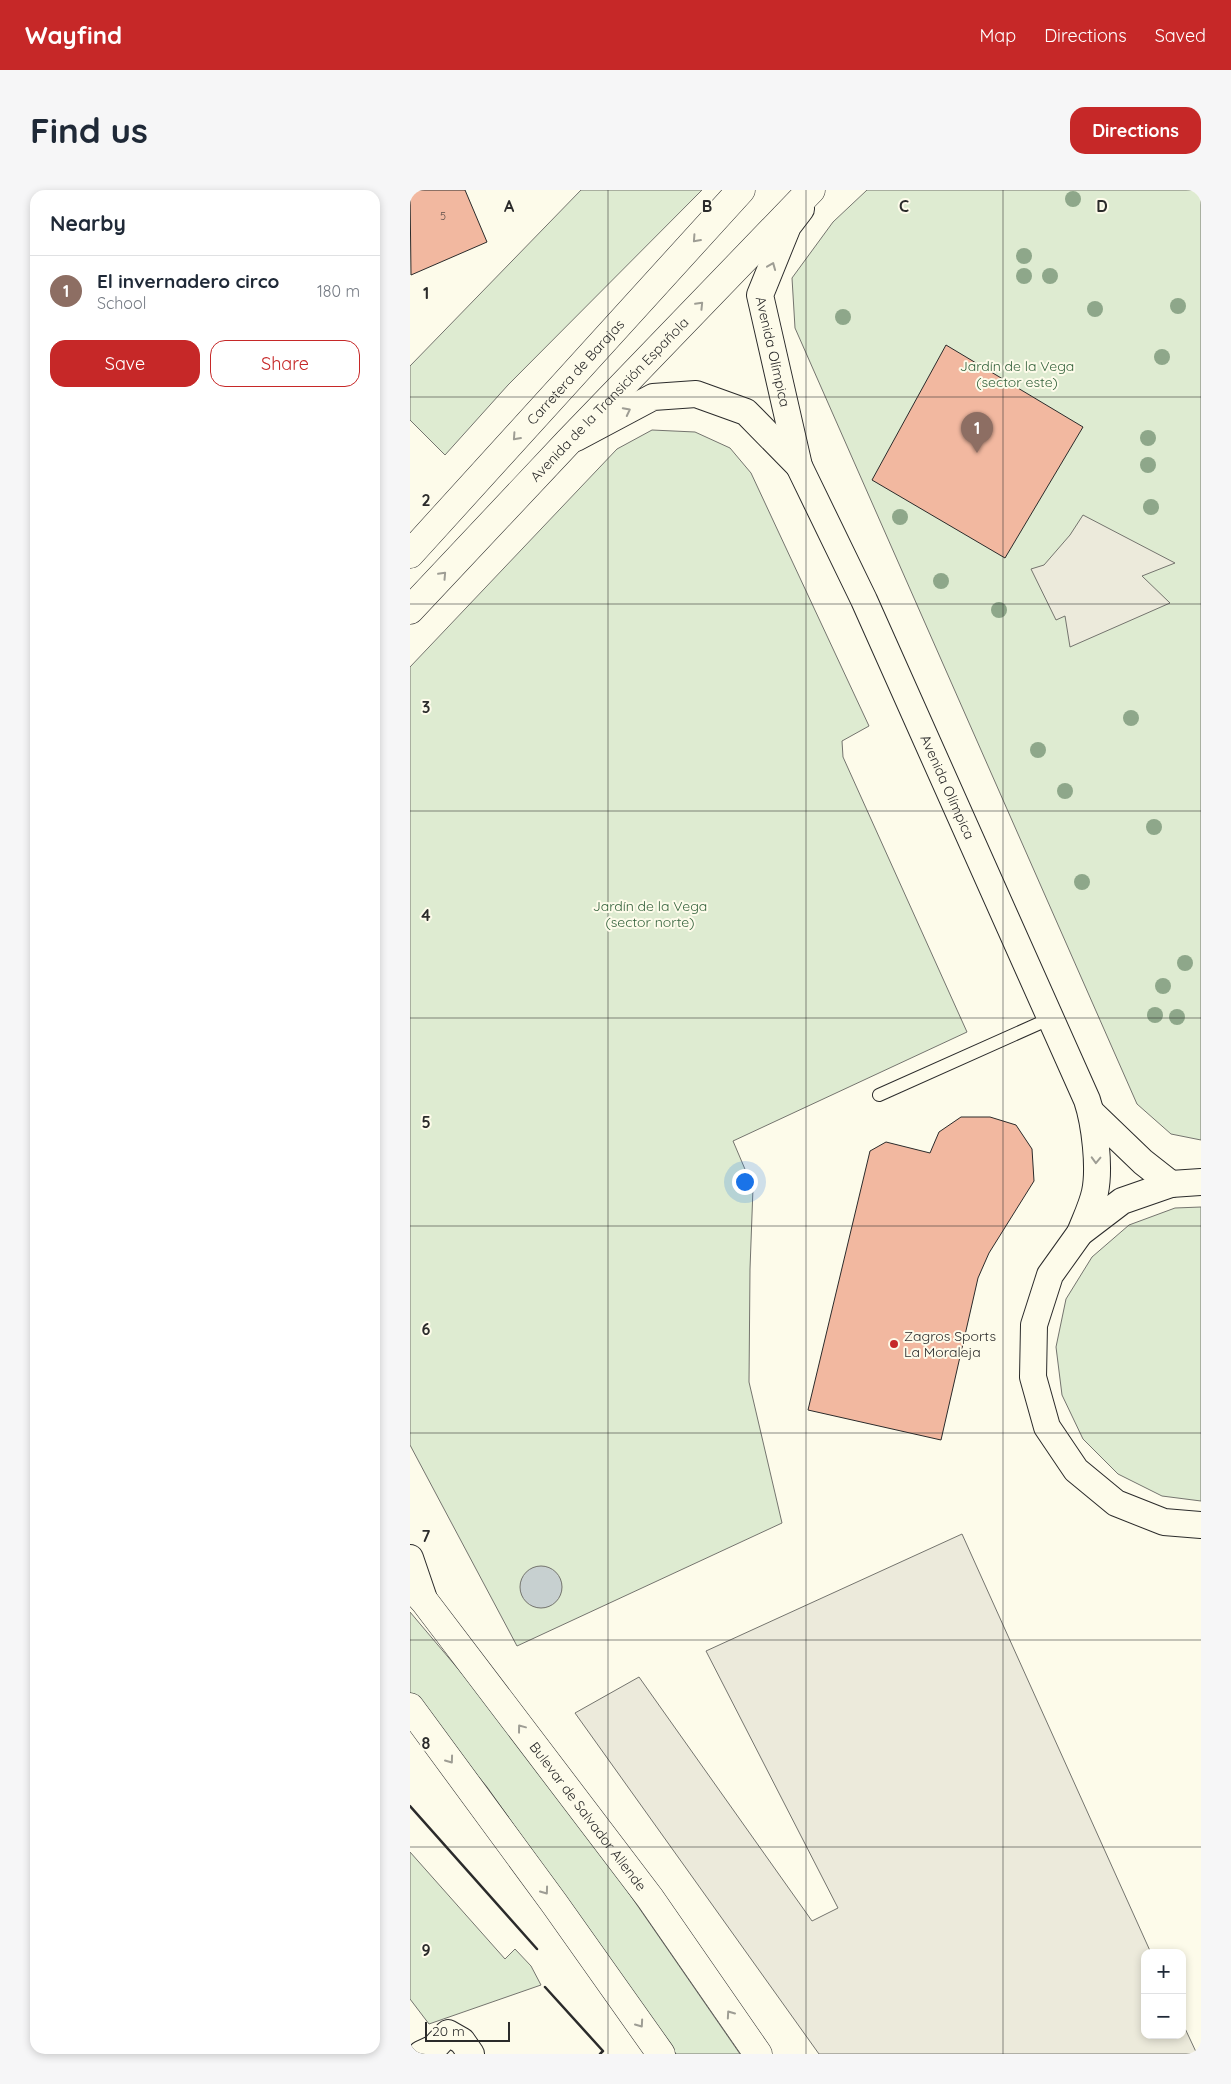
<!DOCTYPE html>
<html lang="en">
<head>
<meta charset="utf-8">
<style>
  body { margin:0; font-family:Quicksand,sans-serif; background:#f6f6f7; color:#1f2937 }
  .controls { position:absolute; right:15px; bottom:15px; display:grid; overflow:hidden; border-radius:10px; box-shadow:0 2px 8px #0003 }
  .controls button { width:45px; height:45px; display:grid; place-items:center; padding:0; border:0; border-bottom:1px solid #e0e1e3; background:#fff; color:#1f2937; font:25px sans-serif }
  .scale { position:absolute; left:15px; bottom:12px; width:85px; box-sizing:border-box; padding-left:5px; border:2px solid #2b2b2b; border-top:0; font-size:14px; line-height:18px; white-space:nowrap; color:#2b2b2b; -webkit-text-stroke:4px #fdfbea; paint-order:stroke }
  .you { position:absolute; left:334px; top:991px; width:18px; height:18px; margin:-12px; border:4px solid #fff; border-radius:50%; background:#1a73e8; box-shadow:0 0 0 8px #1a73e833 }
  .badge { display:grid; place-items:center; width:32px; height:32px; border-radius:50%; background:#c62828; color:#fff; font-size:16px; font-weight:700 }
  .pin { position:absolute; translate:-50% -41px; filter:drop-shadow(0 1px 2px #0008) }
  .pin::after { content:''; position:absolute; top:26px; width:18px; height:15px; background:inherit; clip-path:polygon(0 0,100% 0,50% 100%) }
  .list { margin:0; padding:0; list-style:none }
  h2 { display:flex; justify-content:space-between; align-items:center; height:65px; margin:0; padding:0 20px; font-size:21px }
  h2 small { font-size:16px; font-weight:400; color:#747a83 }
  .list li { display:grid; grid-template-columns:32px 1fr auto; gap:15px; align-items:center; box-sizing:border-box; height:70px; padding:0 20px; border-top:1px solid #e0e1e3 }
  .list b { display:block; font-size:19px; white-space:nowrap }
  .list p { margin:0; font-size:16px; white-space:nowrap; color:#747a83 }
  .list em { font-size:16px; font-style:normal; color:#747a83 }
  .actions { display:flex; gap:10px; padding:15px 20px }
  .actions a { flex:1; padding:11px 0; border:1px solid #c62828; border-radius:15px; text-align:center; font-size:18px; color:#c62828 }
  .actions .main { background:#c62828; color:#fff }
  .map { position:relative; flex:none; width:791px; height:1864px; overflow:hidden; border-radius:15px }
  header { display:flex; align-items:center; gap:30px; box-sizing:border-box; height:70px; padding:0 25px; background:#c62828; color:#fff }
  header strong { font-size:24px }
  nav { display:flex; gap:28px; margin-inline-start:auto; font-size:18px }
  .intro { display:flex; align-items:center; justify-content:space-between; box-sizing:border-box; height:120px; padding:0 30px }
  h1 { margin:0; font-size:35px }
  .button { padding:12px 22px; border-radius:15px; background:#c62828; color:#fff; font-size:18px; font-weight:700 }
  main { display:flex; gap:30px; padding:0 30px }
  aside { flex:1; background:#fff; border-radius:15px; box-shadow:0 2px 8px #0003 }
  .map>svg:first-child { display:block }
</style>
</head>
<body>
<header>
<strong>Wayfind</strong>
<nav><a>Map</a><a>Directions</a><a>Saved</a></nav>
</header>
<div class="intro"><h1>Find us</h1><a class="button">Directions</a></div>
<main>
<aside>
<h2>Nearby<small></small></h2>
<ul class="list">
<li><span class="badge" style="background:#8d6e63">1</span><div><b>El invernadero circo</b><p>School</p></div><em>180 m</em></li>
</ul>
<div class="actions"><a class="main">Save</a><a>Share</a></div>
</aside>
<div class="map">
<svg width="791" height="1864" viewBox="0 0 791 1864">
  <rect width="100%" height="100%" fill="#fdfbea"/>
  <g fill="#deebd1" stroke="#74746e">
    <path d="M171 0H292L98 195 35 265 0 230V176Z"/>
    <path d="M457 0H791V950L761 944 727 914 385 138 382 88 423 32Z"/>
    <path d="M242 240 285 242 320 258 341 283 459 536 432 551 433 567 557 842 323 951 343 998 340 1079 339 1192 372 1333 107 1456 0 1255V477L207 259Z"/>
    <path d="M791 1017V1311L752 1306 708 1284 673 1249 652 1205 646 1157 656 1109 682 1067 719 1035 765 1018Z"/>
    <path d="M0 1422 60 1493 189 1660 330 1864H266L77 1597 0 1504Z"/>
    <path d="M0 1662 95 1769 105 1759 121 1776 131 1795 19 1834 0 1809Z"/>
  </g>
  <g fill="#eceadb" stroke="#74746e">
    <path d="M673 325 765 373 732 386 760 413 660 457 655 426 646 430 621 379 634 375 660 345Z"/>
    <path d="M552 1344 741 1763H735V1845H772V1832L787 1864H409L165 1523 229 1487 402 1731 428 1718 296 1461Z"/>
  </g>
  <circle fill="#c7d0d0" stroke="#74746e" cx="131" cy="1397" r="21"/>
  <g fill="#f2b8a0" stroke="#2b2b2b">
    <path d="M0 0H55L77 52 1 85Z"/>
    <path d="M536 155 673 237 595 368 462 290Z"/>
    <path d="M551 927H580L606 935 622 959 624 991 579 1063 568 1088 531 1250 398 1220 460 961 476 952 520 963 529 942Z"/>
  </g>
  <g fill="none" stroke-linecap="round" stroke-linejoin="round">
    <g stroke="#2b2b2b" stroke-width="14">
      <path id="service" d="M469 905 639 829"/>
    </g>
    <g stroke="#2b2b2b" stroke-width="28">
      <g id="minor">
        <path id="s1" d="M391 19 378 36 350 105 389 276 454 410 677 910C685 934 690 978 685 1002 682 1016 675 1030 670 1043"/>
        <path d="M166 248 243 207 286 204 336 222 389 276"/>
        <path d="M681 922 733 972 761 994"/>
        <path d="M791 992 761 994 712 1011 670 1043 640 1085 624 1135 623 1187 637 1237 666 1280 706 1313 754 1332 791 1335"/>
        <path d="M0 1368 15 1412"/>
        <path d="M11 1864 24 1858 38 1843 52 1851 61 1864"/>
      </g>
    </g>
    <g stroke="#2b2b2b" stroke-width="29">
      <g id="primary">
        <path id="s2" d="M0 364 331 0"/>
        <path id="s3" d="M0 420 158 252 401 0"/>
        <path id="s4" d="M0 1395 15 1412 240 1708 348 1864"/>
        <path d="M0 1517 144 1713 251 1864"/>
      </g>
    </g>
    <use href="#service" stroke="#fdfbea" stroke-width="12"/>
    <use href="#minor" stroke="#fdfbea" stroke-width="26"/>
    <use href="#primary" stroke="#fdfbea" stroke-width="28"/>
    <g stroke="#2b2b2b" stroke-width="2.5">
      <path d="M0 1616 127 1759"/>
      <path d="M135 1797 193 1861 190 1864"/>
    </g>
  </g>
  <g fill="#8ea78a">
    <circle cx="663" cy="9" r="8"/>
    <circle cx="614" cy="66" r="8"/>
    <circle cx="614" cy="86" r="8"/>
    <circle cx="640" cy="86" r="8"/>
    <circle cx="768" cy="116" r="8"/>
    <circle cx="685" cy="119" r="8"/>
    <circle cx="433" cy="127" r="8"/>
    <circle cx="752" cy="167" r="8"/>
    <circle cx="738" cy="248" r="8"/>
    <circle cx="738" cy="275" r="8"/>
    <circle cx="741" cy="317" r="8"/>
    <circle cx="490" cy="327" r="8"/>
    <circle cx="531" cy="391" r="8"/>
    <circle cx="589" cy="420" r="8"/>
    <circle cx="721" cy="528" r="8"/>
    <circle cx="628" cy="560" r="8"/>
    <circle cx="655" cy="601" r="8"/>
    <circle cx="744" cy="637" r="8"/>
    <circle cx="672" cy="692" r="8"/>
    <circle cx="775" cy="773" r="8"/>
    <circle cx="753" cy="796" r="8"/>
    <circle cx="745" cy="825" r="8"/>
    <circle cx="767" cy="827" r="8"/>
  </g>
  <defs><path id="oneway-chevron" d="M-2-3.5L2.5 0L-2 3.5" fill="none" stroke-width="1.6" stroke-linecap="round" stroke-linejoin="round" transform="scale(1.25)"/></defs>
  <g stroke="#9e9d94">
    <use href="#oneway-chevron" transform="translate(286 49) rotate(132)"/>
    <use href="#oneway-chevron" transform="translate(362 76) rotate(-68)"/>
    <use href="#oneway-chevron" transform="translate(290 115) rotate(-46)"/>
    <use href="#oneway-chevron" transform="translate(217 221) rotate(-27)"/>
    <use href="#oneway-chevron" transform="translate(106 247) rotate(132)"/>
    <use href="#oneway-chevron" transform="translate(33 385) rotate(-47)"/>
    <use href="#oneway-chevron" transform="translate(686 970) rotate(92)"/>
    <use href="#oneway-chevron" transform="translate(111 1538) rotate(-127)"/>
    <use href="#oneway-chevron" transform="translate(40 1570) rotate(54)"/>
    <use href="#oneway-chevron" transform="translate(135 1701) rotate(54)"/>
    <use href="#oneway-chevron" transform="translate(320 1824) rotate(-125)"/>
    <use href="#oneway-chevron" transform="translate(230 1834) rotate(55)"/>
  </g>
  <path fill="none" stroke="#2b2b2b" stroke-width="1" stroke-opacity="0.55" d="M198 0V1864M396 0V1864M593 0V1864M0 207H791M0 414H791M0 621H791M0 828H791M0 1036H791M0 1243H791M0 1450H791M0 1657H791"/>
  <circle fill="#c62828" stroke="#fdfbea" stroke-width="2" cx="484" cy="1154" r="5"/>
  <g text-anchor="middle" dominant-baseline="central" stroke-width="4" stroke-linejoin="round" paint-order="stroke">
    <g font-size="11" fill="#5d4e48">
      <text x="33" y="26">5</text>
    </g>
    <g font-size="14" fill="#2b2b2b" stroke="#fdfbea">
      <text stroke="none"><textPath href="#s1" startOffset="154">Avenida Olímpica</textPath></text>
      <text stroke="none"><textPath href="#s2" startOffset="246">Carretera de Barajas</textPath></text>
      <text stroke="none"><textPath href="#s3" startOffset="290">Avenida de la Transición Española</textPath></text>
      <text stroke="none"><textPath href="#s1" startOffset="625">Avenida Olímpica</textPath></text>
      <text stroke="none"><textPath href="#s4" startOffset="292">Bulevar de Salvador Allende</textPath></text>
    </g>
    <g font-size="14" fill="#34623c" stroke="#fdfbea">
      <text x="607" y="176">Jardín de la Vega<tspan x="607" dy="16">(sector este)</tspan></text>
      <text x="240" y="716">Jardín de la Vega<tspan x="240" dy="16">(sector norte)</tspan></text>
    </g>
    <g font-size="14" fill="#2b2b2b" stroke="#fdfbea" text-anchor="start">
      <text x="494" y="1146">Zagros Sports<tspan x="494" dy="16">La Moraleja</tspan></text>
    </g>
  </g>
  <g font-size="16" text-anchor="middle" font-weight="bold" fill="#2b2b2b" stroke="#fdfbea" stroke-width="4" stroke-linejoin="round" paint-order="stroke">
    <text x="99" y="22">A</text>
    <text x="297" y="22">B</text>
    <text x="494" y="22">C</text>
    <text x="692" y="22">D</text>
    <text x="16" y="109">1</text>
    <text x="16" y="316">2</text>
    <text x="16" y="523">3</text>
    <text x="16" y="731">4</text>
    <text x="16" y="938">5</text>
    <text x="16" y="1145">6</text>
    <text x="16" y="1352">7</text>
    <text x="16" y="1559">8</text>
    <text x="16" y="1766">9</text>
  </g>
</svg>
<div class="controls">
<button>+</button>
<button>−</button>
</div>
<div class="scale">20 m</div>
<div class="you"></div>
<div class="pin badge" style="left:567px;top:263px;background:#8d6e63">1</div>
</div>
</main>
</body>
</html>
